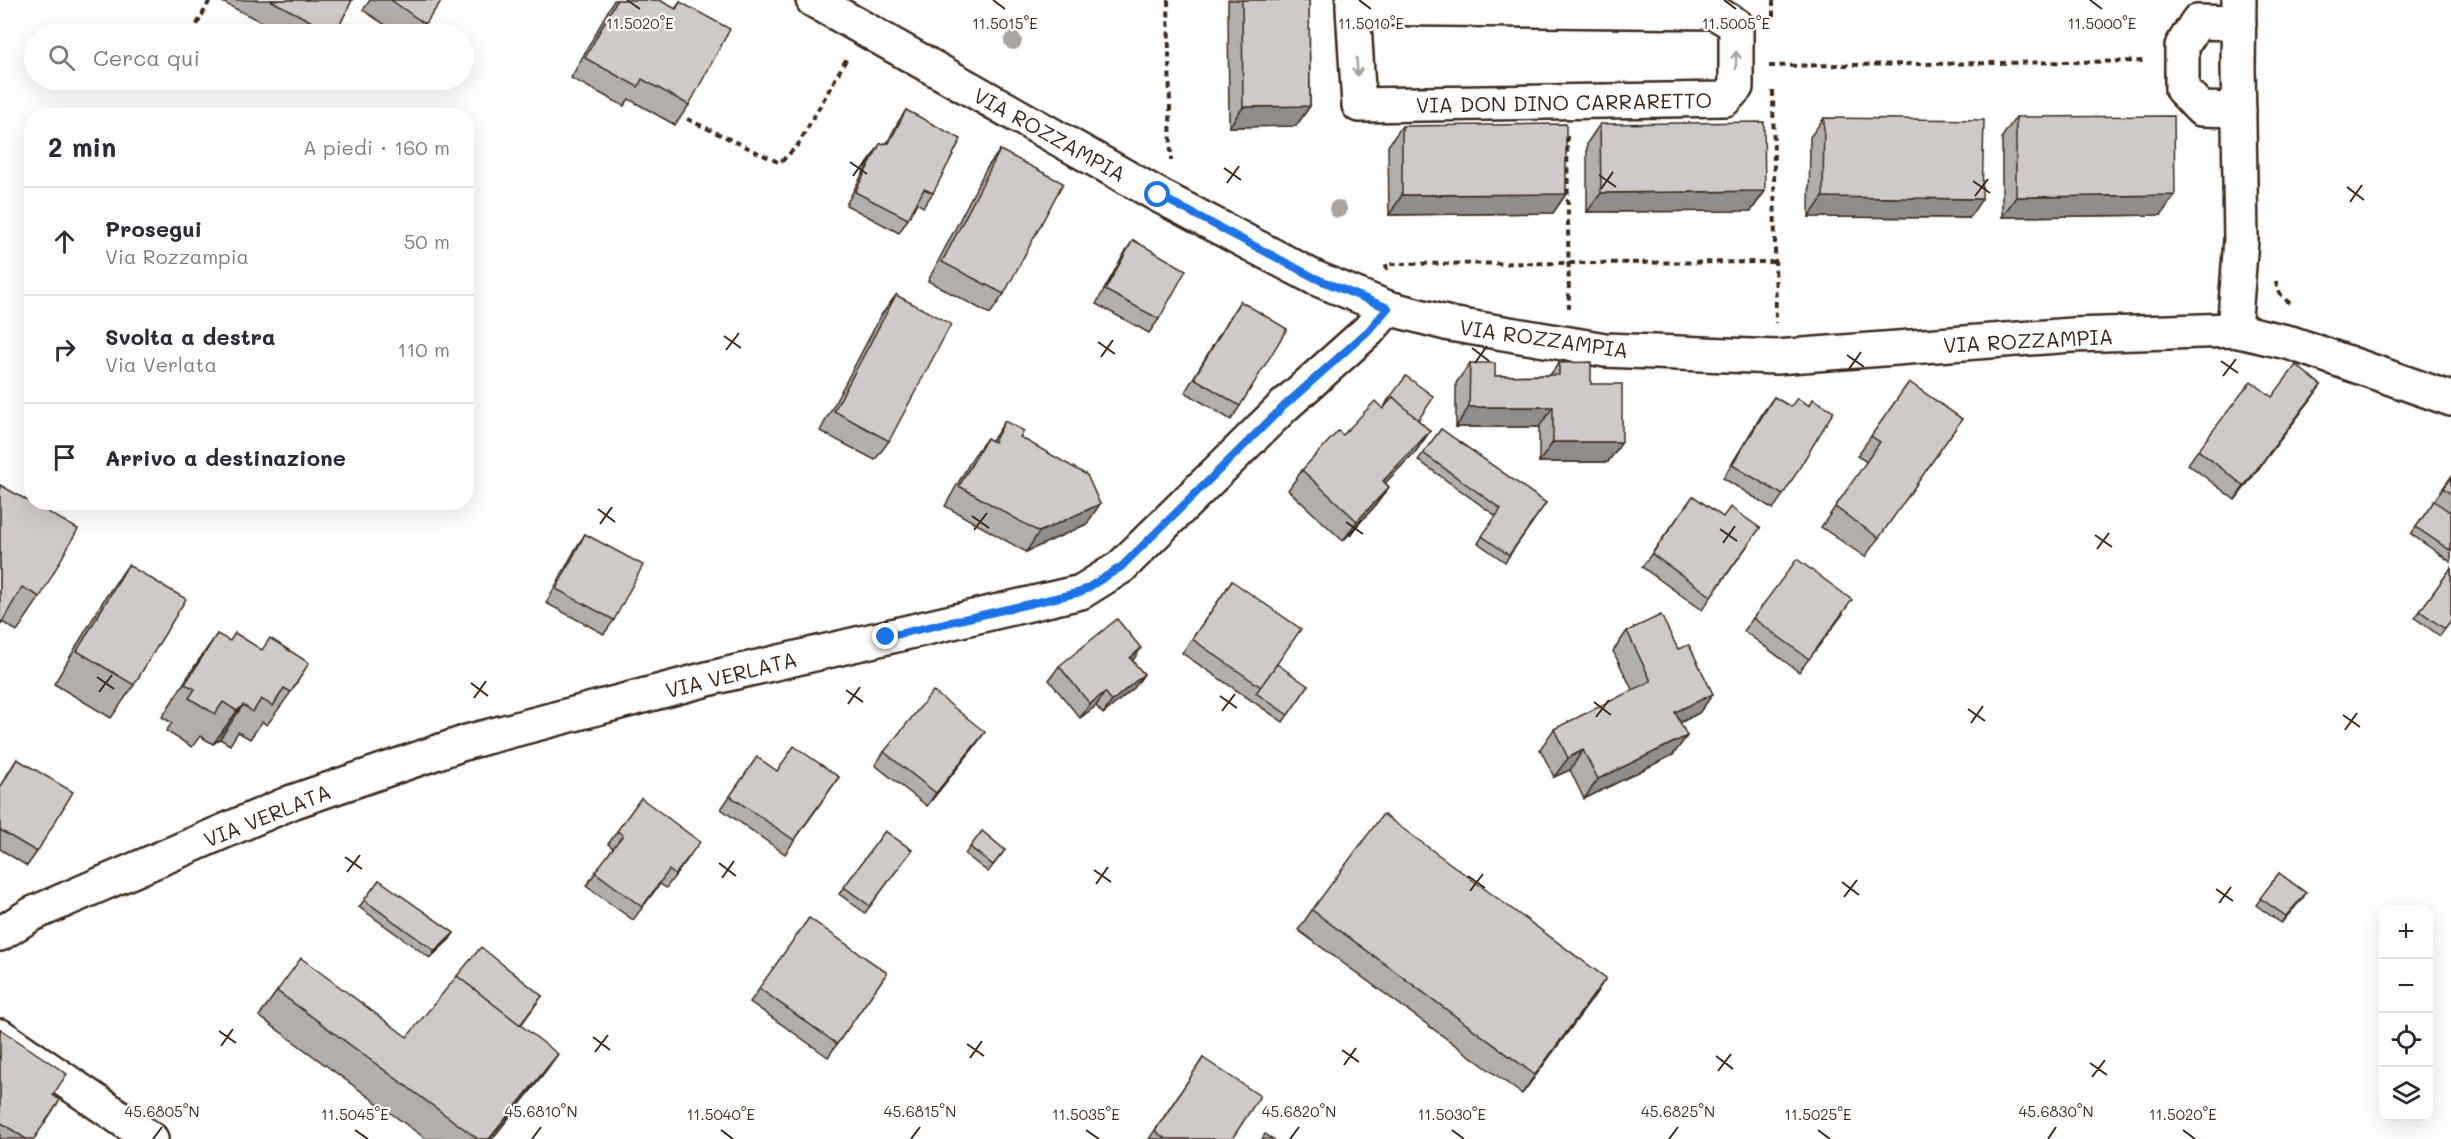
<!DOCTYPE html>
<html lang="it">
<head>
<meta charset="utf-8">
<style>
  body { margin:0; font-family:Mali,sans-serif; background:#f2f2f3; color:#2b2b33 }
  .controls { position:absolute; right:18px; bottom:18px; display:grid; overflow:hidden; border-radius:12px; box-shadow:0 6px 24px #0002 }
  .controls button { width:54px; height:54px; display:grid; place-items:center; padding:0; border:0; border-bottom:2px solid #e1e1e2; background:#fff; color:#2b2b33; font:30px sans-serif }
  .stop { position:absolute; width:18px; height:18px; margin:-14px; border:4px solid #1a73e8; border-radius:50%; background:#fff }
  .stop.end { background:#1a73e8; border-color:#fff; box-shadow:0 2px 6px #0008 }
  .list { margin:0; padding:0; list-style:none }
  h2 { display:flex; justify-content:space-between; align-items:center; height:78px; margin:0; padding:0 24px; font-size:26px }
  h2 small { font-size:20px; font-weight:400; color:#7c7c81 }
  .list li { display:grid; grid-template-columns:39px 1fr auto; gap:18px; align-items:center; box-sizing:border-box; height:108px; padding:0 24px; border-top:2px solid #e1e1e2 }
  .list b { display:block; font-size:22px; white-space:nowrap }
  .list p { margin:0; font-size:20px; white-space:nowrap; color:#7c7c81 }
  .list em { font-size:20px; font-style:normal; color:#7c7c81 }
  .icon { flex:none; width:33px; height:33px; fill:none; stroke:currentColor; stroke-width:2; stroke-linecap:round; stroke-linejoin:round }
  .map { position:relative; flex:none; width:2451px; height:1139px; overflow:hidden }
  .search { position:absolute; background:#fff; box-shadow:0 6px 24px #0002; left:24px; top:24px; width:450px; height:66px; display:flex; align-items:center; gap:15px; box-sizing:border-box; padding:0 21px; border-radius:33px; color:#7c7c81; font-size:22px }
  .panel { position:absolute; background:#fff; box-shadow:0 6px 24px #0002; left:24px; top:108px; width:450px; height:402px; border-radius:24px }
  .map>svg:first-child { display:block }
</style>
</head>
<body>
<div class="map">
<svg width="2451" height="1139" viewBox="0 0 2451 1139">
  <rect width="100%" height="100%" fill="#fff"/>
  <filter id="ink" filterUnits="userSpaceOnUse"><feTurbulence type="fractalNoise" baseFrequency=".0167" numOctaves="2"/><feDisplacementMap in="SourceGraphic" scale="12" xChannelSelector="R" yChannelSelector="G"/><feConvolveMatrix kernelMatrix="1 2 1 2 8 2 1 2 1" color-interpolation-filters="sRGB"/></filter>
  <g filter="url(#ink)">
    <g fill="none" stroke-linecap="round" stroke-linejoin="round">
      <g stroke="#3b2a1e" stroke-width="38">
        <g id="minor">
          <path d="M813 0 1158 195 1315 278 1388 308 1450 324 1605 350 1776 357 2072 335 2234 330 2291 343 2451 399"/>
          <path d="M1353 0V8L1359 105 1725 99 1736 87V25L1714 12 1353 8"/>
          <path d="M2239 23 2197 22 2182 46V89L2201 109 2239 110"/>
          <path d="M2234 330 2241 240 2238 65 2239 0"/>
          <path d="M0 934 32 914 292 802 467 742 711 678 1081 592 1121 567 1284 406 1368 331 1388 308"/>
          <path d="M0 1036 151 1139"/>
        </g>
      </g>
      <g stroke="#3b2a1e" stroke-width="4" stroke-dasharray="6 4.5" stroke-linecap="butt">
        <path d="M1168 0 1171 161"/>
        <path d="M1773 0V20"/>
        <path d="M192 34 210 0"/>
        <path d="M1769 66 2146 61"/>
        <path d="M1773 91 1776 323"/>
        <path d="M687 119 780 163 798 145 847 58"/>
        <path d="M1567 136 1569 308"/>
        <path d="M1387 270 1386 264 1775 262"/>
        <path d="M2276 281C2277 292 2284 300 2293 305"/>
      </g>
      <use href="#minor" stroke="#fff" stroke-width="33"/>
    </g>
    <g fill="#aaa39e">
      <circle cx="1013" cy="41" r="9"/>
      <circle cx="1338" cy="209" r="9"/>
    </g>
    <g fill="#b2aeab" stroke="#3b2a1e" stroke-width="1.5">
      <path d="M223 0H352L335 34H285L222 2Z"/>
      <path d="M370 0H442L417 34H399L363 10Z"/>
      <path d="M614 0H659L675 9 680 2 689 105 675 125 629 99 624 106 571 78Z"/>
      <path d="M1228 0H1309L1310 106 1296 126 1229 127Z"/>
      <path d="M906 110 933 193 923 207 917 203 908 219 899 233 846 205 871 158 880 144 887 143 897 124Z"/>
      <path d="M2016 117 2161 215 2002 217V137Z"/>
      <path d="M1824 118 1969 218 1809 217 1810 137Z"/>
      <path d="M1600 124 1765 191 1751 211 1587 212V143Z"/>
      <path d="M1402 126 1566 194 1553 213 1389 215 1388 146Z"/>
      <path d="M1000 150 1004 294 990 314 928 281 986 169Z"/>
      <path d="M1133 240 1159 319 1149 333 1096 304 1124 254Z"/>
      <path d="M896 295 889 441 875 460 820 431 882 314Z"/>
      <path d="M1240 301V406L1231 420 1185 392 1231 315Z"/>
      <path d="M1470 363 1495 376 1550 375 1559 363 1591 384 1622 442 1608 462H1539V427H1456V383Z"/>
      <path d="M1909 382 1962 419 1865 557 1821 527 1867 462 1857 456Z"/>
      <path d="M2321 385 2235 500 2188 464 2198 450 2272 397Z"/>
      <path d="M1774 397 1791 407 1809 406 1813 399 1783 495 1773 509 1723 478 1764 411Z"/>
      <path d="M1388 400 1418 420 1430 431 1416 451 1385 483 1389 487 1375 506 1343 541 1288 490 1302 470 1383 409Z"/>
      <path d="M1005 421 1020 437 1087 524 1026 552 945 506 973 457 987 438 992 441Z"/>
      <path d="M1441 429 1546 503 1505 562 1478 543 1496 516 1418 460Z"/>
      <path d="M2451 477V562L2411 534Z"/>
      <path d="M0 485 40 597 17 631 2 622 0 625Z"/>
      <path d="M1693 496 1723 517 1760 528 1702 610 1642 567Z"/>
      <path d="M585 534 614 620 604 634 546 603 576 548Z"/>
      <path d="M128 565 134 685 111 718 54 684 105 598Z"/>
      <path d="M2451 568V621L2440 636 2415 618Z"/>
      <path d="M1232 581 1261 686H1308L1283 722 1182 653Z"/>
      <path d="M1843 614 1799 672 1744 631 1753 618Z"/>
      <path d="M1627 631 1678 649 1713 694 1699 713 1680 723 1687 736 1673 755 1584 799 1570 770 1554 777 1540 749 1554 729 1633 691 1613 651Z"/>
      <path d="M217 634 291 692 267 725 262 722 250 739 238 732 230 745 220 739 213 744 200 736 192 747 166 731 172 723 162 717 194 667Z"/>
      <path d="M1132 661 1144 674 1134 688 1103 714 1096 706 1080 718 1049 680 1059 666Z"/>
      <path d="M975 746 927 806 875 765 884 752Z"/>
      <path d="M757 757 777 771 839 777 785 854 721 809Z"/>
      <path d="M17 759 37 852 27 866 0 849V786Z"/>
      <path d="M641 798 690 856 666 888 660 884 633 920 586 886 613 848 608 844Z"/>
      <path d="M885 831 912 850 865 913 839 894Z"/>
      <path d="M982 831 1005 850 988 872 965 854Z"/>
      <path d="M2279 873 2306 893 2301 900 2281 923 2256 905Z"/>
      <path d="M379 880 454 933 449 940 430 958 359 907Z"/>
      <path d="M1312 910 1593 998 1522 1094 1298 930Z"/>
      <path d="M809 918 887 973 828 1057 750 1002Z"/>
      <path d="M277 991 407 1037 542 996 521 1025 540 1079 492 1139H426L259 1016Z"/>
      <path d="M0 1029 53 1095 34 1139H0Z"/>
      <path d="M1203 1058 1232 1139H1149L1190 1078Z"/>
    </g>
    <g fill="#918d8b" stroke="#3b2a1e" stroke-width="1.5">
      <path d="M1310 106 1296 126 1229 127 1243 107Z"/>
      <path d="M1765 191 1751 211 1587 212 1601 193Z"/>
      <path d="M1566 194 1553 213 1389 215 1402 195Z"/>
      <path d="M2175 195 2161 215 2002 217 2016 197Z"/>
      <path d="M1823 197 1982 199 1969 218 1809 217Z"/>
      <path d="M2321 385 2312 398 2235 500 2244 486Z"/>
      <path d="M1469 407H1553L1539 427H1456Z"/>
      <path d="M1430 431 1416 451 1369 500 1383 481Z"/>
      <path d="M1553 442H1622L1608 462H1539Z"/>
      <path d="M1389 487 1375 506 1343 541 1357 521Z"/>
      <path d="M1100 504 1087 524 1026 552 1039 532Z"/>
      <path d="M1141 648 1132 662 1130 658Z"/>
      <path d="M1144 674 1134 688 1103 714 1112 701Z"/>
      <path d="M1105 692 1096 706 1080 718 1090 704Z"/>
      <path d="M1713 694 1699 713 1661 732 1675 712Z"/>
      <path d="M243 705 220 739 213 744 237 711Z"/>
      <path d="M985 732 975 746 927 806 936 793Z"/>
      <path d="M1687 736 1673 755 1584 799 1598 779Z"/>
      <path d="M1583 750 1570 770 1554 777 1568 758Z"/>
      <path d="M2306 893 2301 900 2281 923 2286 916Z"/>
      <path d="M454 933 449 940 430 958 435 951Z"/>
      <path d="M1606 978 1593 998 1522 1094 1535 1075Z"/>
      <path d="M558 1054 540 1079 492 1139H489Z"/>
    </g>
    <g fill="#cfcac7" stroke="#3b2a1e" stroke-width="1.5">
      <path d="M270 0H352L335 34Z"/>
      <path d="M391 0H442L425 24Z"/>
      <path d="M617 0H659L676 9 680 2 730 29 689 105 642 79 638 87 585 58Z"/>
      <path d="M1242 0H1309L1310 106 1243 107Z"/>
      <path d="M906 110 961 139 933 193 924 189 908 219 855 192 880 144 889 143Z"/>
      <path d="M2174 116 2175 195 2016 197V117Z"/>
      <path d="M1824 118 1984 120 1982 199 1823 197Z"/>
      <path d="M1764 122 1765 191 1601 193 1600 124Z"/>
      <path d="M1566 124V194L1402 195V126Z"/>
      <path d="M1000 150 1063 183 1004 294 942 262Z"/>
      <path d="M1133 240 1186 270 1159 319 1105 290Z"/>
      <path d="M896 295 951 324 889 441 834 411Z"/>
      <path d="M1240 301 1287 329 1240 406 1194 378Z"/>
      <path d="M1591 362V384H1622V442H1553V407H1469L1470 363H1495V376L1559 375V363Z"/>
      <path d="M2296 365 2321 385 2244 486 2198 450 2251 381 2272 397Z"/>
      <path d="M1406 376 1434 397 1418 420 1393 397 1389 402 1388 400Z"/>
      <path d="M1909 382 1962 419 1879 538 1835 507 1880 442 1871 436Z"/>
      <path d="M1393 397 1430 431 1383 481 1389 487 1357 521 1302 470 1338 431 1343 435 1375 401 1383 409Z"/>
      <path d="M1774 397 1791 407 1797 398 1810 406 1813 399 1834 411 1783 495 1732 465Z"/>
      <path d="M1005 421 1024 431 1020 437 1087 475 1100 504 1039 532 959 486 987 438 994 442Z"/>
      <path d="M1441 429 1546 503 1509 555 1482 536 1501 509 1423 453Z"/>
      <path d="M2451 477V494L2443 488Z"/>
      <path d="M0 485 78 529 40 597 22 587 2 622 0 621Z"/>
      <path d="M1693 496 1723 517 1730 507 1760 528 1711 596 1652 554Z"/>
      <path d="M2434 501 2451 513V551L2416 527Z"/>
      <path d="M585 534 643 565 614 620 556 589Z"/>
      <path d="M1797 559 1852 600 1809 659 1753 618Z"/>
      <path d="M128 565 186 599 134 685 77 651Z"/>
      <path d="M2451 568V621L2445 629 2420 611Z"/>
      <path d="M1232 581 1301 629 1261 687 1192 639Z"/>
      <path d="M1661 615 1678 649 1689 645 1713 694 1675 712 1687 736 1598 779 1583 750 1568 758 1554 729 1651 681 1627 631Z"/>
      <path d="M1117 619 1141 648 1130 658 1144 674 1112 701 1105 692 1090 704 1059 666Z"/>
      <path d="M235 633 262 650 270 638 309 663 291 692 284 688 273 706 261 699 253 712 243 705 237 711 223 702 215 714 189 698 195 689 185 684 217 634 230 641Z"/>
      <path d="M1277 664 1308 686 1288 715 1256 693Z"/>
      <path d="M933 691 985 732 936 793 884 752Z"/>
      <path d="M794 746 839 777 794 840 730 796 757 757 777 771Z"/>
      <path d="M17 759 73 792 37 852 0 830V788Z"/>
      <path d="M641 798 700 842 675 875 669 870 642 907 595 872 623 835 617 831Z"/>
      <path d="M1383 814 1606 978 1535 1075 1312 910Z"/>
      <path d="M885 831 912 850 870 906 844 887Z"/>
      <path d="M982 831 1005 850 993 865 970 847Z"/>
      <path d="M2279 873 2306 893 2286 916 2260 898Z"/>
      <path d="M379 880 454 933 435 951 364 900Z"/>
      <path d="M809 918 887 973 837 1044 759 988Z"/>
      <path d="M481 947 542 996 520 1025 457 976Z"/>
      <path d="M301 958 407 1037 457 976 558 1054 489 1139H478L277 991Z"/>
      <path d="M0 1029 67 1074 53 1095 60 1100 34 1139H26L0 1122Z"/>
      <path d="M1203 1058 1260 1096 1232 1139H1166L1155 1131Z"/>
      <path d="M1265 1134 1273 1139H1262Z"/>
    </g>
    <defs><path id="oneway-shaft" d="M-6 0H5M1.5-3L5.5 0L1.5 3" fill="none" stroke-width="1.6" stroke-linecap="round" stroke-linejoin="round" transform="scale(1.5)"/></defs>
    <g stroke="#a79f9a">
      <use href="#oneway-shaft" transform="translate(1736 60) rotate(-89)"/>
      <use href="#oneway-shaft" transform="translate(1357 67) rotate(87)"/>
    </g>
  </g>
  <g fill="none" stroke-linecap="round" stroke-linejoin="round" filter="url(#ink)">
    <path stroke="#1a73e8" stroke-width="8" d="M886 637 1081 592 1121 567 1284 406 1368 331 1388 308 1315 278 1158 195"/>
  </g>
  <path fill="none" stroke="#3b2a1e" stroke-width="2" d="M627 0 640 9M993 0 1005 9M1359 0 1371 9M1724 0 1736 9M2090 0 2102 9M850 162 867 174M1224 168 1241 180M1599 175 1616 187M853 176 865 159M1973 181 1990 193M1227 183 1239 166M2347 187 2364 200M1601 189 1613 172M1975 196 1988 179M2350 202 2362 185M724 336 741 348M1098 342 1115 354M1472 348 1489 361M726 350 739 333M1847 355 1864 367M1101 357 1113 340M2221 361 2238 373M1475 363 1487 346M1849 369 1861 352M2223 376 2236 359M598 509 615 522M972 516 989 528M1346 522 1363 534M600 524 612 507M1720 529 1737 541M974 530 987 513M2095 535 2112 547M1349 537 1361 520M1723 543 1735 526M2097 549 2109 533M97 677 114 689M471 683 488 696M846 690 863 702M99 692 112 675M1220 696 1237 708M474 698 486 681M1594 702 1611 715M848 704 860 687M1968 709 1985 721M1222 711 1235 694M2343 715 2360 727M1596 717 1609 700M1971 723 1983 706M2345 730 2357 713M345 857 362 869M719 863 736 876M1094 870 1111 882M347 872 360 855M1468 876 1485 888M722 878 734 861M1842 882 1859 895M1096 884 1108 867M2216 889 2233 901M1470 891 1483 874M1844 897 1857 880M2219 903 2231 887M219 1031 236 1043M593 1037 610 1050M967 1044 984 1056M221 1046 233 1029M1342 1050 1359 1062M595 1052 608 1035M1716 1056 1733 1069M970 1058 982 1041M2090 1063 2107 1075M1344 1065 1356 1048M1718 1071 1731 1054M2092 1077 2105 1060M355 1130 368 1139M721 1130 733 1139M1086 1130 1099 1139M1452 1130 1464 1139M1818 1130 1830 1139M2183 1130 2195 1139M153 1139 162 1127M532 1139 541 1127M911 1139 920 1127M1290 1139 1299 1127M1669 1139 1678 1127M2048 1139 2056 1127"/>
  <g text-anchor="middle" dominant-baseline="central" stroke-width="4.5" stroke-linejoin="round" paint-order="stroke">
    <g font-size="21" fill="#3b2a1e" stroke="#fff">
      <text transform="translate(1564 102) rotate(-1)">VIA DON DINO CARRARETTO</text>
      <text transform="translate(1050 134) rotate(29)">VIA ROZZAMPIA</text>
      <text transform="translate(1544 338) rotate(8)">VIA ROZZAMPIA</text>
      <text transform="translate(2028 340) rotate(-3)">VIA ROZZAMPIA</text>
      <text transform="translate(731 674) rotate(-14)">VIA VERLATA</text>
      <text transform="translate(267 815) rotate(-22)">VIA VERLATA</text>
    </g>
  </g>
  <g font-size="15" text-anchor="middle" fill="#3b2a1e" stroke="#fff" stroke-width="4.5" stroke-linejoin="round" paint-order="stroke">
    <text x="640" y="29">11.5020°E</text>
    <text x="1005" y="29">11.5015°E</text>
    <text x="1371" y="29">11.5010°E</text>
    <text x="2102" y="29">11.5000°E</text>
    <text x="1736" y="29">11.5005°E</text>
    <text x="162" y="1117">45.6805°N</text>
    <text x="541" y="1117">45.6810°N</text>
    <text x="920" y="1117">45.6815°N</text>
    <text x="1299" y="1117">45.6820°N</text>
    <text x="1678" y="1117">45.6825°N</text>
    <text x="2056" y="1117">45.6830°N</text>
    <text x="355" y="1120">11.5045°E</text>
    <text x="721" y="1120">11.5040°E</text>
    <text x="1086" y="1120">11.5035°E</text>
    <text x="1452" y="1120">11.5030°E</text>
    <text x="1818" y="1120">11.5025°E</text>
    <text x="2183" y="1120">11.5020°E</text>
  </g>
</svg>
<div class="controls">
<button>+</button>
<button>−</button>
<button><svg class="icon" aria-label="locate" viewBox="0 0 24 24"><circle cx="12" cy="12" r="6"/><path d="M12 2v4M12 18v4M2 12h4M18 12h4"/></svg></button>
<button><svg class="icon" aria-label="layers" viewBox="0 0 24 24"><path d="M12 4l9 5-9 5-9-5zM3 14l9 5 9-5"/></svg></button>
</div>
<div class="stop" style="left:1158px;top:195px"></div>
<div class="stop end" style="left:886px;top:637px"></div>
<div class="search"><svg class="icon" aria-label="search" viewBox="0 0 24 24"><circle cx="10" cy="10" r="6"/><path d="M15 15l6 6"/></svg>Cerca qui</div>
<section class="panel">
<h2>2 min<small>A piedi · 160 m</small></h2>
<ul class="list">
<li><svg class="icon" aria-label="ahead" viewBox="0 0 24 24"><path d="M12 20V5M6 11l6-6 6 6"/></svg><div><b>Prosegui</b><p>Via Rozzampia</p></div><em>50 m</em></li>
<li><svg class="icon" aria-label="right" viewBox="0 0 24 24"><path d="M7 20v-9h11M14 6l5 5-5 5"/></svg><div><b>Svolta a destra</b><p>Via Verlata</p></div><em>110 m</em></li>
<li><svg class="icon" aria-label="arrive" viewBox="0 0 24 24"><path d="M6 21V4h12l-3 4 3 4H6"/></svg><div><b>Arrivo a destinazione</b></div></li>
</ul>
</section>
</div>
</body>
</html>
